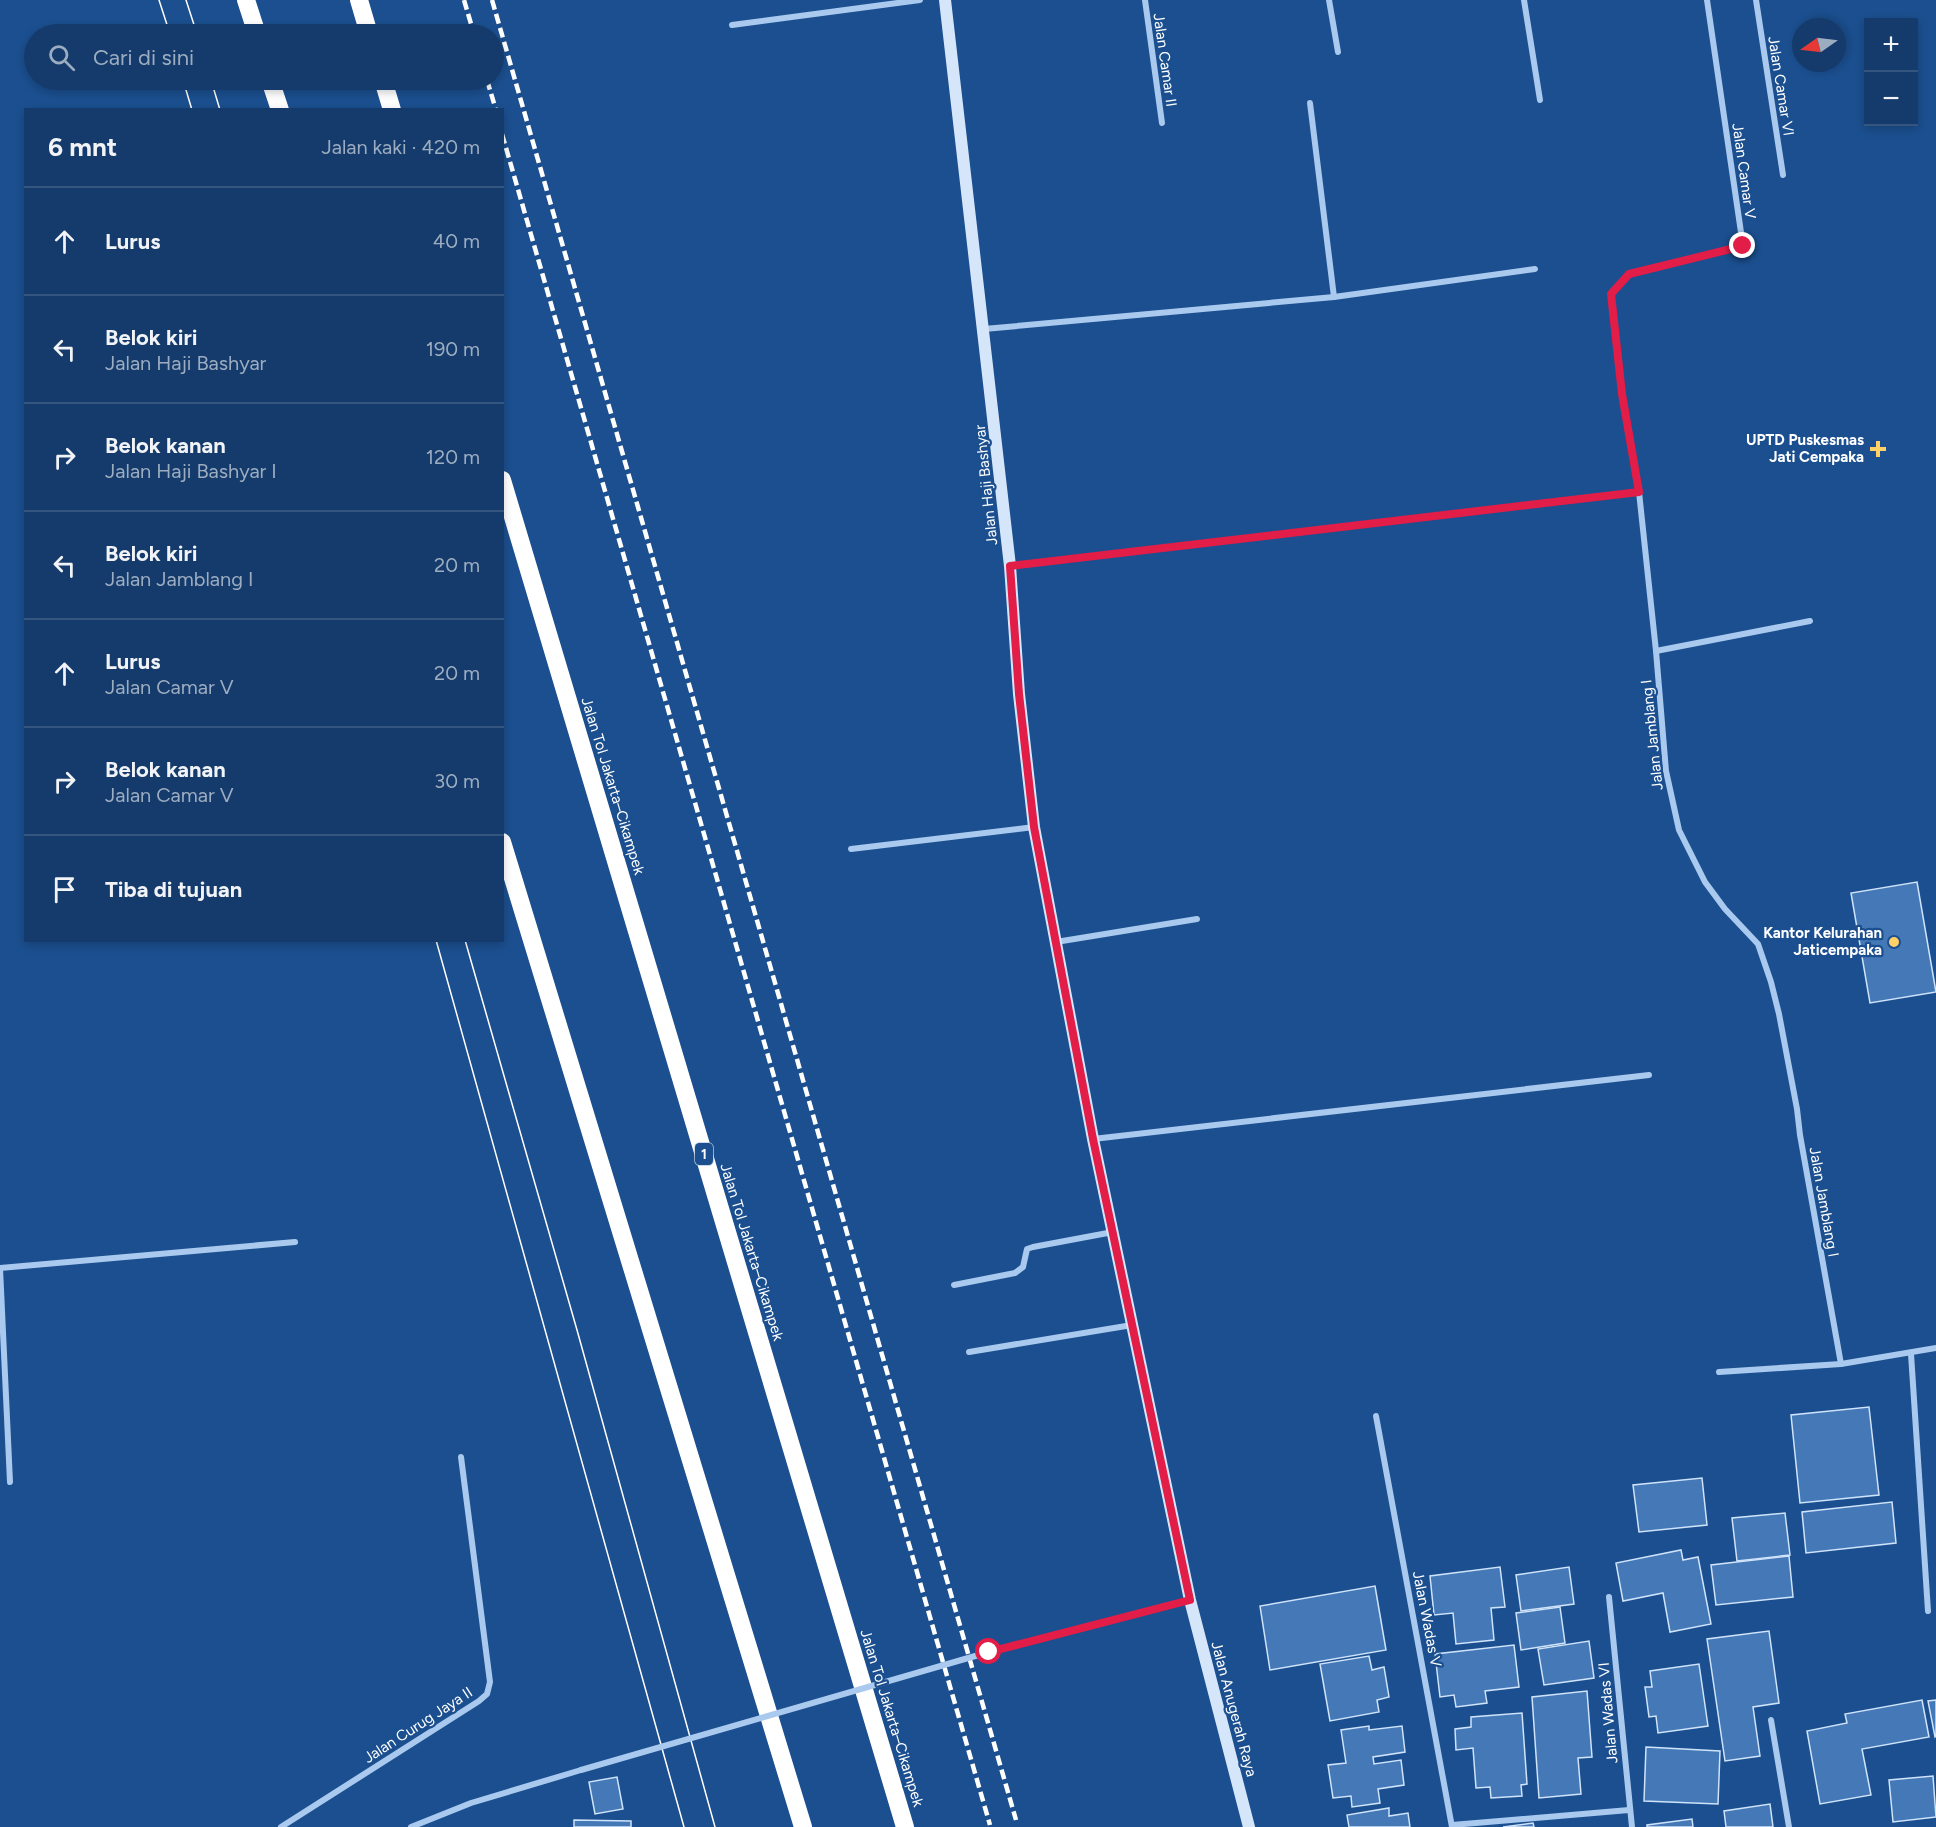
<!DOCTYPE html>
<html lang="id">
<head>
<meta charset="utf-8">
<style>
  body { margin:0; font-family:Figtree,sans-serif; background:#1d4271; color:#f1f3f6 }
  .controls { position:absolute; right:18px; top:18px; display:grid; overflow:hidden; border-radius:0px; box-shadow:0 3px 9px #0003 }
  .controls button { width:54px; height:54px; display:grid; place-items:center; padding:0; border:0; border-bottom:2px solid #33557e; background:#143b6b; color:#f1f3f6; font:30px sans-serif }
  .compass { position:absolute; left:1792px; top:18px; width:54px; height:54px; border-radius:50%; background:#143b6b; box-shadow:0 3px 9px #0003; rotate:256deg }
  .stop { position:absolute; width:18px; height:18px; margin:-14px; border:4px solid #e11d48; border-radius:50%; background:#fff }
  .stop.end { background:#e11d48; border-color:#fff; box-shadow:0 2px 6px #0008 }
  .list { margin:0; padding:0; list-style:none }
  h2 { display:flex; justify-content:space-between; align-items:center; height:78px; margin:0; padding:0 24px; font-size:26px }
  h2 small { font-size:20px; font-weight:400; color:#9dadc1 }
  .list li { display:grid; grid-template-columns:39px 1fr auto; gap:18px; align-items:center; box-sizing:border-box; height:108px; padding:0 24px; border-top:2px solid #33557e }
  .list b { display:block; font-size:22px; white-space:nowrap }
  .list p { margin:0; font-size:20px; white-space:nowrap; color:#9dadc1 }
  .list em { font-size:20px; font-style:normal; color:#9dadc1 }
  .icon { flex:none; width:33px; height:33px; fill:none; stroke:currentColor; stroke-width:2; stroke-linecap:round; stroke-linejoin:round }
  .map { position:relative; flex:none; width:1936px; height:1827px; overflow:hidden }
  .search { position:absolute; background:#143b6b; box-shadow:0 3px 9px #0003; left:24px; top:24px; width:480px; height:66px; display:flex; align-items:center; gap:15px; box-sizing:border-box; padding:0 21px; border-radius:33px; color:#9dadc1; font-size:22px }
  .panel { position:absolute; background:#143b6b; box-shadow:0 3px 9px #0003; left:24px; top:108px; width:480px; height:834px; border-radius:0px }
  .map>svg:first-child { display:block }
</style>
</head>
<body>
<div class="map">
<svg width="1936" height="1827" viewBox="0 0 1936 1827">
  <rect width="100%" height="100%" fill="#1b4f8f"/>
  <g fill="#4478b7" stroke="#cfe3fa" stroke-width="1.5">
    <path d="M1917 882 1936 992 1870 1003 1851 893Z"/>
    <path d="M1869 1407 1879 1495 1800 1503 1791 1415Z"/>
    <path d="M1702 1478 1707 1525 1639 1532 1633 1485Z"/>
    <path d="M1892 1502 1896 1543 1806 1553 1802 1512Z"/>
    <path d="M1785 1513 1790 1555 1737 1561 1732 1518Z"/>
    <path d="M1681 1550 1683 1560 1698 1557 1711 1624 1670 1632 1663 1593 1623 1601 1616 1563Z"/>
    <path d="M1789 1556 1793 1597 1716 1605 1711 1565Z"/>
    <path d="M1500 1567 1505 1607 1491 1608 1494 1640 1456 1644 1453 1613 1434 1615 1430 1576Z"/>
    <path d="M1569 1567 1574 1604 1521 1611 1516 1575Z"/>
    <path d="M1375 1586 1386 1650 1270 1670 1260 1606Z"/>
    <path d="M1560 1607 1565 1643 1521 1650 1516 1613Z"/>
    <path d="M1769 1631 1779 1703 1753 1707 1760 1756 1725 1761 1707 1639Z"/>
    <path d="M1589 1641 1594 1678 1544 1685 1538 1649Z"/>
    <path d="M1514 1645 1519 1687 1485 1691 1487 1703 1456 1707 1454 1695 1440 1697 1435 1654Z"/>
    <path d="M1369 1656 1372 1670 1384 1667 1389 1697 1377 1700 1379 1712 1330 1721 1320 1664Z"/>
    <path d="M1699 1664 1708 1726 1658 1733 1656 1716 1649 1717 1645 1687H1652L1650 1671Z"/>
    <path d="M1587 1691 1592 1757 1578 1758 1581 1794 1539 1798 1532 1697Z"/>
    <path d="M1922 1700 1929 1737 1862 1749 1871 1795 1820 1804 1807 1731 1847 1723 1845 1714Z"/>
    <path d="M1936 1700V1736L1935 1737 1928 1701Z"/>
    <path d="M1522 1713 1527 1784 1521 1785 1522 1796 1491 1798 1490 1787 1476 1788 1473 1748 1456 1750 1455 1729 1471 1727V1717Z"/>
    <path d="M1369 1726V1730L1402 1726 1405 1752 1373 1757 1374 1764 1401 1760 1404 1785 1378 1789 1380 1803 1352 1807 1351 1796 1333 1798 1328 1765 1346 1763 1341 1730Z"/>
    <path d="M1646 1747 1720 1751 1718 1804 1644 1801Z"/>
    <path d="M1933 1776 1936 1817 1893 1822 1889 1780Z"/>
    <path d="M617 1777 623 1809 595 1814 589 1782Z"/>
    <path d="M1770 1804 1773 1827H1726L1724 1811Z"/>
    <path d="M1389 1808V1816L1408 1813 1410 1827H1349L1347 1815Z"/>
    <path d="M1692 1819 1693 1827H1647V1825Z"/>
    <path d="M574 1820 631 1821V1827H574Z"/>
    <path d="M1533 1823 1534 1827H1503Z"/>
  </g>
  <g fill="none" stroke-linecap="round" stroke-linejoin="round">
    <g stroke="#a9c9ee" stroke-width="6">
      <path d="M1145 0 1162 123"/>
      <path d="M1329 0 1338 52"/>
      <path d="M1524 0 1540 100"/>
      <path d="M1707 0 1743 246 1629 274 1611 294 1622 394 1639 492 1656 651 1666 771 1679 830 1705 882 1725 909 1758 944 1771 982 1779 1014 1797 1109 1800 1135 1841 1364"/>
      <path d="M1756 0 1783 175"/>
      <path d="M732 25 920 0"/>
      <path d="M1310 103 1334 297"/>
      <path d="M984 329 1334 297 1535 269"/>
      <path d="M1010 566 1639 492"/>
      <path d="M1656 651 1810 621"/>
      <path d="M851 849 1034 827"/>
      <path d="M1056 942 1197 919"/>
      <path d="M1093 1139 1649 1075"/>
      <path d="M954 1285 1015 1273 1023 1267 1027 1249 1033 1247 1113 1232"/>
      <path d="M969 1352 1132 1325"/>
      <path d="M1911 1354 1928 1611"/>
      <path d="M1719 1372 1841 1364 1936 1348"/>
      <path d="M1376 1416 1452 1827"/>
      <path d="M10 1482 0 1268 295 1242"/>
      <path d="M1609 1597 1632 1827"/>
      <path d="M989 1652 1190 1600"/>
      <path d="M1771 1720 1789 1827"/>
      <path d="M1452 1825 1629 1810"/>
      <path d="M281 1827 479 1701 487 1694 490 1682 461 1457"/>
      <path d="M411 1827 471 1803 581 1770"/>
    </g>
    <path stroke="#d6e6fa" stroke-width="12" d="M945 0 1010 566 1019 694 1034 827 1093 1139 1190 1600 1249 1827"/>
    <g stroke="#fff" stroke-width="18">
      <path d="M246 0 257 34"/>
      <path d="M359 0 369 34"/>
      <path d="M270 80 280 110"/>
      <path d="M383 80 392 110"/>
      <path d="M502 480 905 1827"/>
      <path d="M502 842 803 1827"/>
    </g>
    <g stroke="#fff" stroke-width="1.5">
      <path d="M159 0 170 34"/>
      <path d="M186 0 197 34"/>
      <path d="M183 80 192 110"/>
      <path d="M211 80 220 110"/>
      <path d="M436 940 684 1827"/>
      <path d="M465 940 577 1330 715 1827"/>
    </g>
    <g stroke="#fff" stroke-width="4.5" stroke-dasharray="10 4.5" stroke-linecap="butt">
      <path d="M464 0 474 34"/>
      <path d="M492 0 1016 1820"/>
      <path d="M487 80 496 110"/>
      <path d="M502 134 990 1825"/>
    </g>
    <path stroke="#a9c9ee" stroke-width="6" d="M581 1770 989 1652"/>
  </g>
  <g fill="none" stroke-linecap="round" stroke-linejoin="round">
    <path stroke="#e11d48" stroke-width="8" d="M989 1652 1190 1600 1093 1139 1034 827 1019 694 1010 566 1639 492 1622 394 1611 294 1629 274 1743 246"/>
  </g>
  <g fill="#ffd166" stroke="#1b4f8f" stroke-width="2">
    <path d="M1875 440h6v6h6v6h-6v6h-6v-6h-6v-6h6z"/>
    <circle cx="1894" cy="942" r="6"/>
  </g>
  <g text-anchor="middle" dominant-baseline="central" stroke-width="4.5" stroke-linejoin="round" paint-order="stroke">
    <rect fill="#1b4f8f" stroke="#bbcadd" stroke-width="1.5" x="695" y="1143" width="18" height="22" rx="4.5"/>
    <g font-size="14" font-weight="bold" fill="#fff">
      <text x="704" y="1154">1</text>
    </g>
    <g font-size="15" fill="#fff" stroke="#1b4f8f">
      <text transform="translate(1165 60) rotate(82)">Jalan Camar II</text>
      <text transform="translate(1781 86) rotate(81)">Jalan Camar VI</text>
      <text transform="translate(1744 171) rotate(82)">Jalan Camar V</text>
      <text transform="translate(986 485) rotate(-96)">Jalan Haji Bashyar</text>
      <text transform="translate(1652 735) rotate(-96)">Jalan Jamblang I</text>
      <text transform="translate(613 786) rotate(73)">Jalan Tol Jakarta–Cikampek</text>
      <text transform="translate(1824 1202) rotate(80)">Jalan Jamblang I</text>
      <text transform="translate(752 1252) rotate(73)">Jalan Tol Jakarta–Cikampek</text>
      <text transform="translate(1427 1619) rotate(79)">Jalan Wadas V</text>
      <text transform="translate(1234 1709) rotate(75)">Jalan Anugerah Raya</text>
      <text transform="translate(1608 1713) rotate(-95)">Jalan Wadas VI</text>
      <text transform="translate(892 1718) rotate(73)">Jalan Tol Jakarta–Cikampek</text>
      <text transform="translate(418 1725) rotate(-33)">Jalan Curug Jaya II</text>
    </g>
    <g font-size="15" font-weight="bold" fill="#fff" stroke="#1b4f8f" text-anchor="end">
      <text x="1864" y="440">UPTD Puskesmas<tspan x="1864" dy="17">Jati Cempaka</tspan></text>
      <text x="1882" y="933">Kantor Kelurahan<tspan x="1882" dy="17">Jaticempaka</tspan></text>
    </g>
  </g>
</svg>
<div class="controls">
<button>+</button>
<button>−</button>
</div>
<svg class="compass" viewBox="-18 -18 36 36"><path d="M0-13l5 13h-10z" fill="#e53935"/><path d="M0 13l5-13h-10z" fill="#9dadc1"/></svg>
<div class="stop" style="left:989px;top:1652px"></div>
<div class="stop end" style="left:1743px;top:246px"></div>
<div class="search"><svg class="icon" aria-label="search" viewBox="0 0 24 24"><circle cx="10" cy="10" r="6"/><path d="M15 15l6 6"/></svg>Cari di sini</div>
<section class="panel">
<h2>6 mnt<small>Jalan kaki · 420 m</small></h2>
<ul class="list">
<li><svg class="icon" aria-label="ahead" viewBox="0 0 24 24"><path d="M12 20V5M6 11l6-6 6 6"/></svg><div><b>Lurus</b></div><em>40 m</em></li>
<li><svg class="icon" aria-label="left" viewBox="0 0 24 24"><path d="M17 20v-9H6M10 6l-5 5 5 5"/></svg><div><b>Belok kiri</b><p>Jalan Haji Bashyar</p></div><em>190 m</em></li>
<li><svg class="icon" aria-label="right" viewBox="0 0 24 24"><path d="M7 20v-9h11M14 6l5 5-5 5"/></svg><div><b>Belok kanan</b><p>Jalan Haji Bashyar I</p></div><em>120 m</em></li>
<li><svg class="icon" aria-label="left" viewBox="0 0 24 24"><path d="M17 20v-9H6M10 6l-5 5 5 5"/></svg><div><b>Belok kiri</b><p>Jalan Jamblang I</p></div><em>20 m</em></li>
<li><svg class="icon" aria-label="ahead" viewBox="0 0 24 24"><path d="M12 20V5M6 11l6-6 6 6"/></svg><div><b>Lurus</b><p>Jalan Camar V</p></div><em>20 m</em></li>
<li><svg class="icon" aria-label="right" viewBox="0 0 24 24"><path d="M7 20v-9h11M14 6l5 5-5 5"/></svg><div><b>Belok kanan</b><p>Jalan Camar V</p></div><em>30 m</em></li>
<li><svg class="icon" aria-label="arrive" viewBox="0 0 24 24"><path d="M6 21V4h12l-3 4 3 4H6"/></svg><div><b>Tiba di tujuan</b></div></li>
</ul>
</section>
</div>
</body>
</html>
